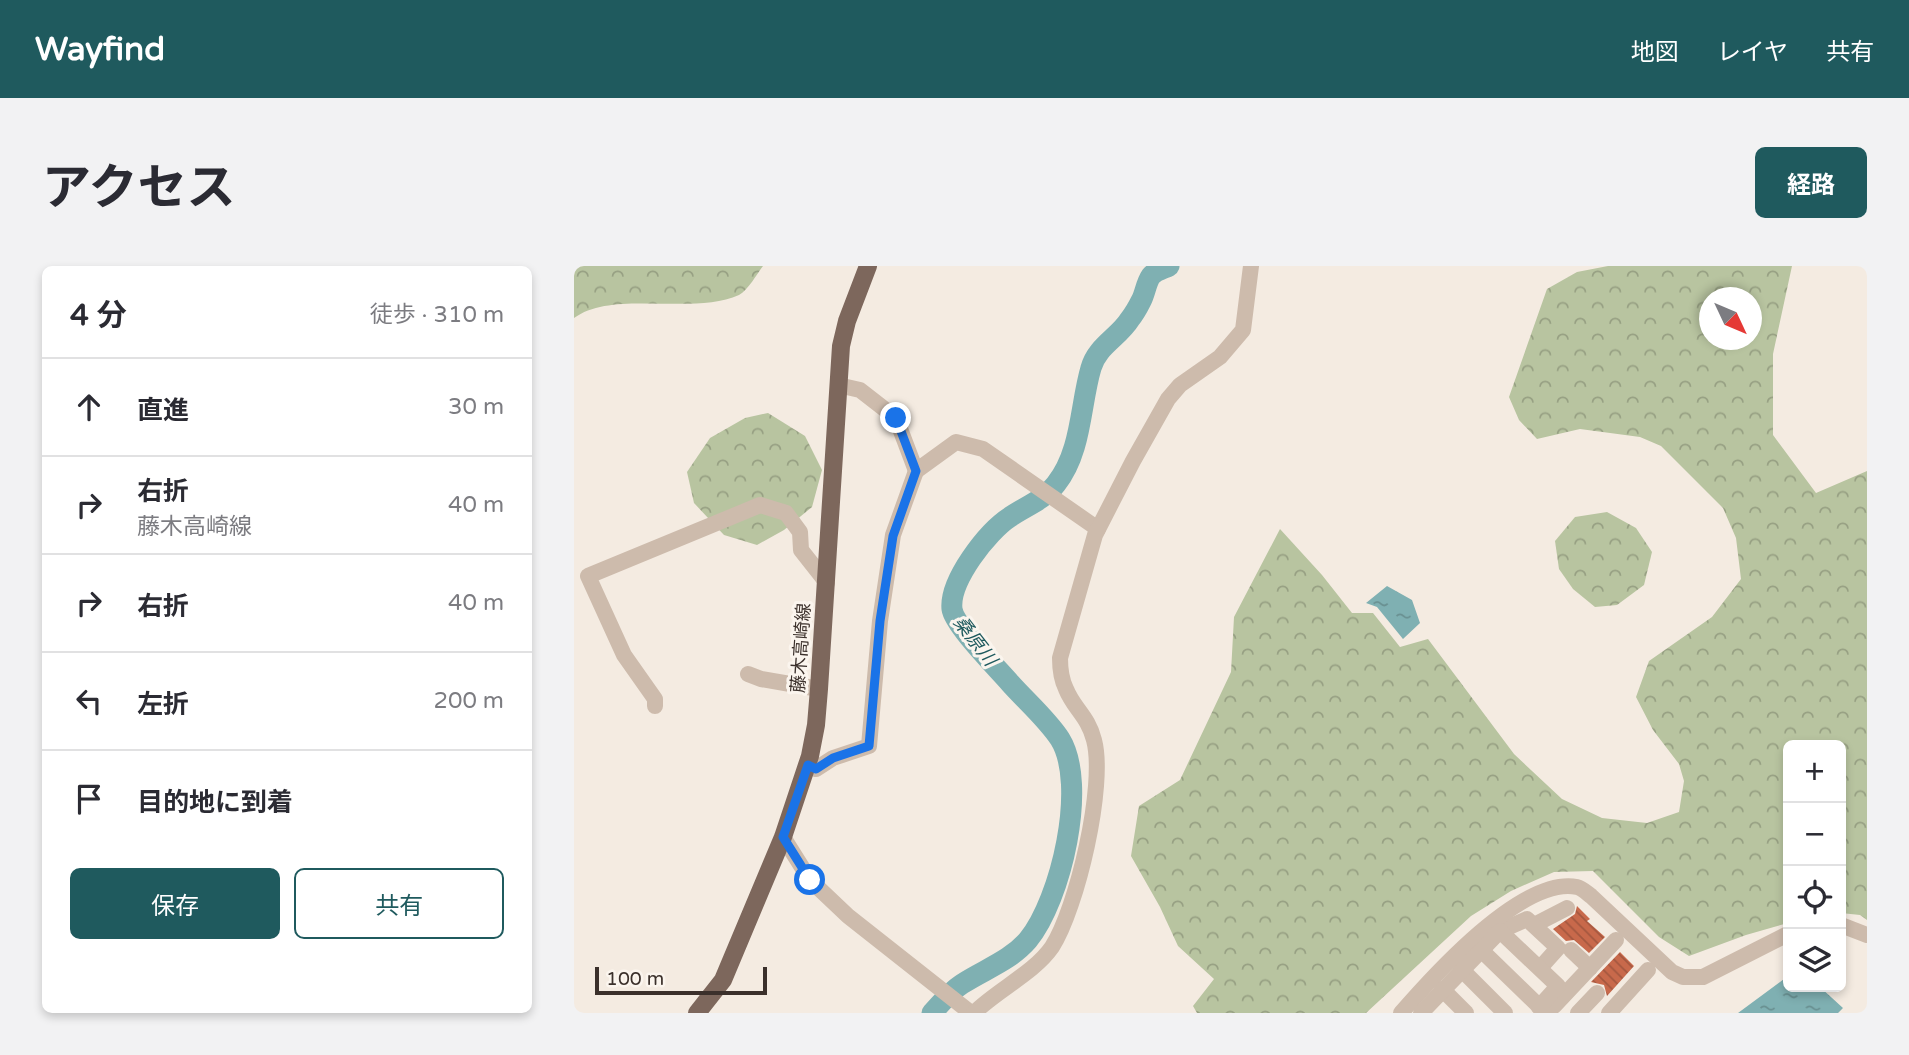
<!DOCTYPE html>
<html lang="ja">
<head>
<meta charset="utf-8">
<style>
  body { margin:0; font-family:"Varela Round","Noto Sans JP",sans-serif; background:#f2f2f3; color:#2b2b33 }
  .controls { position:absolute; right:21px; bottom:21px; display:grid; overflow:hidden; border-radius:10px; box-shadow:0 4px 10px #0003 }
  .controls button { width:63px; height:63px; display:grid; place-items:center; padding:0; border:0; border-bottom:2px solid #e1e1e2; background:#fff; color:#2b2b33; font:35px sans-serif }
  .compass { position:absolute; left:1125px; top:21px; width:63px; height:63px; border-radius:50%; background:#fff; box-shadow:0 4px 10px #0003; rotate:134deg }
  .scale { position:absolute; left:21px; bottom:18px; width:172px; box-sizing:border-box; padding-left:7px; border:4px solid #3b302b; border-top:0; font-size:19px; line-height:24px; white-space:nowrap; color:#3b302b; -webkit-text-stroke:5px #fbf5ee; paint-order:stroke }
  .stop { position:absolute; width:21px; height:21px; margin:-16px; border:5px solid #1a73e8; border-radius:50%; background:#fff }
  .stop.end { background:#1a73e8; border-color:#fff; box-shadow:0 2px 7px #0008 }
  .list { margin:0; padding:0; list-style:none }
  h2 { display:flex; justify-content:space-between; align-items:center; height:91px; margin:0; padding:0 28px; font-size:30px }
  h2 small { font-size:23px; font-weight:400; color:#7c7c81 }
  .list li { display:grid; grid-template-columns:46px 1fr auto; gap:21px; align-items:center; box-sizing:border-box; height:98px; padding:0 28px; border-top:2px solid #e1e1e2 }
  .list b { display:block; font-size:26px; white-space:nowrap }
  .list p { margin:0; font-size:23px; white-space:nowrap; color:#7c7c81 }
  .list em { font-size:23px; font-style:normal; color:#7c7c81 }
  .actions { display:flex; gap:14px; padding:21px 28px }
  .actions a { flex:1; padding:16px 0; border:2px solid #1f5a5e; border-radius:10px; text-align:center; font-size:24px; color:#1f5a5e }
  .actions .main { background:#1f5a5e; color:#fff }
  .icon { flex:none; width:38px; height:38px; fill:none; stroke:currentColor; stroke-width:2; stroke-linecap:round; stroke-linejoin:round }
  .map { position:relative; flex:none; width:1293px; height:747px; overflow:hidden; border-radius:10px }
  header { display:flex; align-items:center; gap:42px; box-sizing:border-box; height:98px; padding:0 35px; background:#1f5a5e; color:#fff }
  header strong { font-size:33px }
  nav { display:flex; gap:38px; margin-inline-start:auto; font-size:24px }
  .intro { display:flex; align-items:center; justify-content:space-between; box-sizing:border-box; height:168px; padding:0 42px }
  h1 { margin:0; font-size:49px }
  .button { padding:18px 32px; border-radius:10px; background:#1f5a5e; color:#fff; font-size:24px; font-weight:700 }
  main { display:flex; gap:42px; padding:0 42px }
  aside { flex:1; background:#fff; border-radius:10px; box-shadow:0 4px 10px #0003 }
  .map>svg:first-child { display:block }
</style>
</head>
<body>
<header>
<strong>Wayfind</strong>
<nav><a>地図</a><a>レイヤ</a><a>共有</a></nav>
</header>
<div class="intro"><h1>アクセス</h1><a class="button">経路</a></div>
<main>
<aside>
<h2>4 分<small>徒歩 · 310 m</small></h2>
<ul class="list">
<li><svg class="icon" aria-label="ahead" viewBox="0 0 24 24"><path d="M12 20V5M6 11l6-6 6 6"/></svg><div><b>直進</b></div><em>30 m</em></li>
<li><svg class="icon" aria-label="right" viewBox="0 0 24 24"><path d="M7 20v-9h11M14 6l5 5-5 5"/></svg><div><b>右折</b><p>藤木高崎線</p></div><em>40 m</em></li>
<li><svg class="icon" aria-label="right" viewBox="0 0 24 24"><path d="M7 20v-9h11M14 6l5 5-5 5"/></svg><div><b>右折</b></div><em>40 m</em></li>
<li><svg class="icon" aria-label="left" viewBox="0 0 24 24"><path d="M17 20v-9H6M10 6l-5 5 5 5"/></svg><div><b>左折</b></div><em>200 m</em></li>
<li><svg class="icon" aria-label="arrive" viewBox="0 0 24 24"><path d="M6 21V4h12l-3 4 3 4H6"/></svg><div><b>目的地に到着</b></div></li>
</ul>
<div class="actions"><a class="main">保存</a><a>共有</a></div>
</aside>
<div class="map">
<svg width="1293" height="747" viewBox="0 0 1293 747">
  <defs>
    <pattern id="forest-crowns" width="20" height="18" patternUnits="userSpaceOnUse" patternTransform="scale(1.75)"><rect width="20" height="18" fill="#b8c4a0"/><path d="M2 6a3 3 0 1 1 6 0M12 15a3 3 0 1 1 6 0" fill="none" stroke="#97a083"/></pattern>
    <pattern id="water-ripples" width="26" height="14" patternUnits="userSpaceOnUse" patternTransform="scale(1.75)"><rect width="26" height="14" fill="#7fb0b2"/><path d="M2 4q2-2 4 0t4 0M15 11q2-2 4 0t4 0" fill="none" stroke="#699091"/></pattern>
    <pattern id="building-back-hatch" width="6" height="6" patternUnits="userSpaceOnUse" patternTransform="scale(1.75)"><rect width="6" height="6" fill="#c8694b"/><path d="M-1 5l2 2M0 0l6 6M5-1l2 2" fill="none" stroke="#a4573f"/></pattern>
  </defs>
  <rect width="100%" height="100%" fill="#f4ebe1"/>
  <g fill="url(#forest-crowns)" fill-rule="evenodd">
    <path d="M0 0H189C183 8 174 24 165 29 119 50 39 23 0 52Z"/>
    <path d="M1034 0H1218L1199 88V169L1242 227 1293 205V654L1286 649 1267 647V479H1214V657L1172 669 1115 690 1085 671 1019 605 980 606 937 625 897 650 792 747H623L619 740 640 713 604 680 586 641 557 590 565 540 606 514 657 406 660 351 706 263 748 309 778 347H799L826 381 854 373 940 488 988 533 1028 552 1073 557 1105 546 1110 515 1105 498 1079 464 1062 431 1075 395 1138 351 1167 313 1162 272 1149 242 1087 180 1066 171 1006 163 963 173 945 154 935 131 973 23 1003 6ZM1136 32H1178V74H1136Z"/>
    <path d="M194 147 231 170 248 204 238 241 210 264 183 279 150 269 120 237 113 206 136 172 171 152Z"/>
    <path d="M1033 246 1062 262 1078 286 1070 319 1043 339 1021 341 999 323 985 303 981 275 1001 251Z"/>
  </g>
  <g fill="url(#water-ripples)">
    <path d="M813 320 838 334 846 357 829 373 803 341 792 337Z"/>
    <path d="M1214 710V721H1246L1269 742 1264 747H1164Z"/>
  </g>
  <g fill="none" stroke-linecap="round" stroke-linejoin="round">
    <path stroke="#7fb0b2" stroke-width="21" d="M358 747C367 737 377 725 388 718 411 703 436 695 454 674 487 634 514 518 486 473 473 453 452 435 436 417 424 403 380 359 378 343 375 315 413 266 436 251 452 240 470 234 482 218 508 185 506 139 517 102 523 80 545 71 556 53 560 48 564 41 567 35 571 28 572 17 577 10 581 5 589 3 595 0"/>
  </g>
  <g fill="url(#building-back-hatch)">
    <path d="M1003 640 1016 653 1013 655 1031 671 1015 687 1000 674 992 675 979 663 1001 648Z"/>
    <path d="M1046 686 1060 700 1033 730 1030 719 1017 716Z"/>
  </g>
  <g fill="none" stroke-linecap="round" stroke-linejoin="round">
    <g stroke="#cdbbac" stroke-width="16">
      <path d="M264 119 286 124 322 152 342 205 382 176 409 183 524 263"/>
      <path d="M174 408 187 413 245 423"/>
      <path d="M81 440V433L50 389 14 310 186 239 212 247 226 266 227 284 253 317"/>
      <path d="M234 499 242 503 259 492 295 480 306 355 319 269 342 205"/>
      <path d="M209 571 236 614 274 650 397 747"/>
      <path d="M960 659 993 642"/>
      <path d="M1267 659 1293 669"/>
      <path d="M926 665 953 653 984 682 966 702"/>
      <path d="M906 683 972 747"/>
      <path d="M997 684 1016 702"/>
      <path d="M887 703 931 747"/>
      <path d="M868 723 892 747"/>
      <path d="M980 740 1042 674"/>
      <path d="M400 747C423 724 460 707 478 681 503 642 532 519 520 474 514 450 500 443 492 423 487 413 486 403 486 392L521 269 559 195 594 133 606 119 646 91 669 64 677 0"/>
      <path d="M827 747C860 709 949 610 1003 621 1008 622 1013 627 1017 630L1098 706 1109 711H1129L1214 668"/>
      <path d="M847 747 926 665 984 720 965 741"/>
      <path d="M1004 747 1023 727"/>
      <path d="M1035 747 1074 704"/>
    </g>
    <path stroke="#7d675c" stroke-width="18" d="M123 747 149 714 209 571 236 490 242 459 245 423 267 80 273 55 294 0"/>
  </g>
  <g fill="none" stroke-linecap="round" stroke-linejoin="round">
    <path stroke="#1a73e8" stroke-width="9" d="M236 614 209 571 234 499 242 503 259 492 295 480 306 355 319 270 342 205 322 152"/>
  </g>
  <g text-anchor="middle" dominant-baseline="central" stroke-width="6" stroke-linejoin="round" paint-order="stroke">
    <g font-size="18" fill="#3b302b" stroke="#fbf5ee">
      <text transform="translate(227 382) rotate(-86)">藤木高崎線</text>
    </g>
    <g font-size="19" font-style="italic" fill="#1f5a5e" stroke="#fbf5ee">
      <text transform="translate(401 375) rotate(52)">桑原川</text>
    </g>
  </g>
</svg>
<div class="controls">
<button>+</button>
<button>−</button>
<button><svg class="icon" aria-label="locate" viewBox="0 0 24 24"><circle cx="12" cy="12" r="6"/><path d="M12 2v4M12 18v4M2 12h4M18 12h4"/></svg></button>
<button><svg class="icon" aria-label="layers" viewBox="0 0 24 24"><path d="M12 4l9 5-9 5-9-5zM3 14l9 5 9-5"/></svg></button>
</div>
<svg class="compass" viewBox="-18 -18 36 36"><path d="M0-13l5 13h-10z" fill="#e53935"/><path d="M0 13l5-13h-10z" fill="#7c7c81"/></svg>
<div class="scale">100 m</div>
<div class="stop" style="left:236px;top:614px"></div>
<div class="stop end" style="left:322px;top:152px"></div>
</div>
</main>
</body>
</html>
